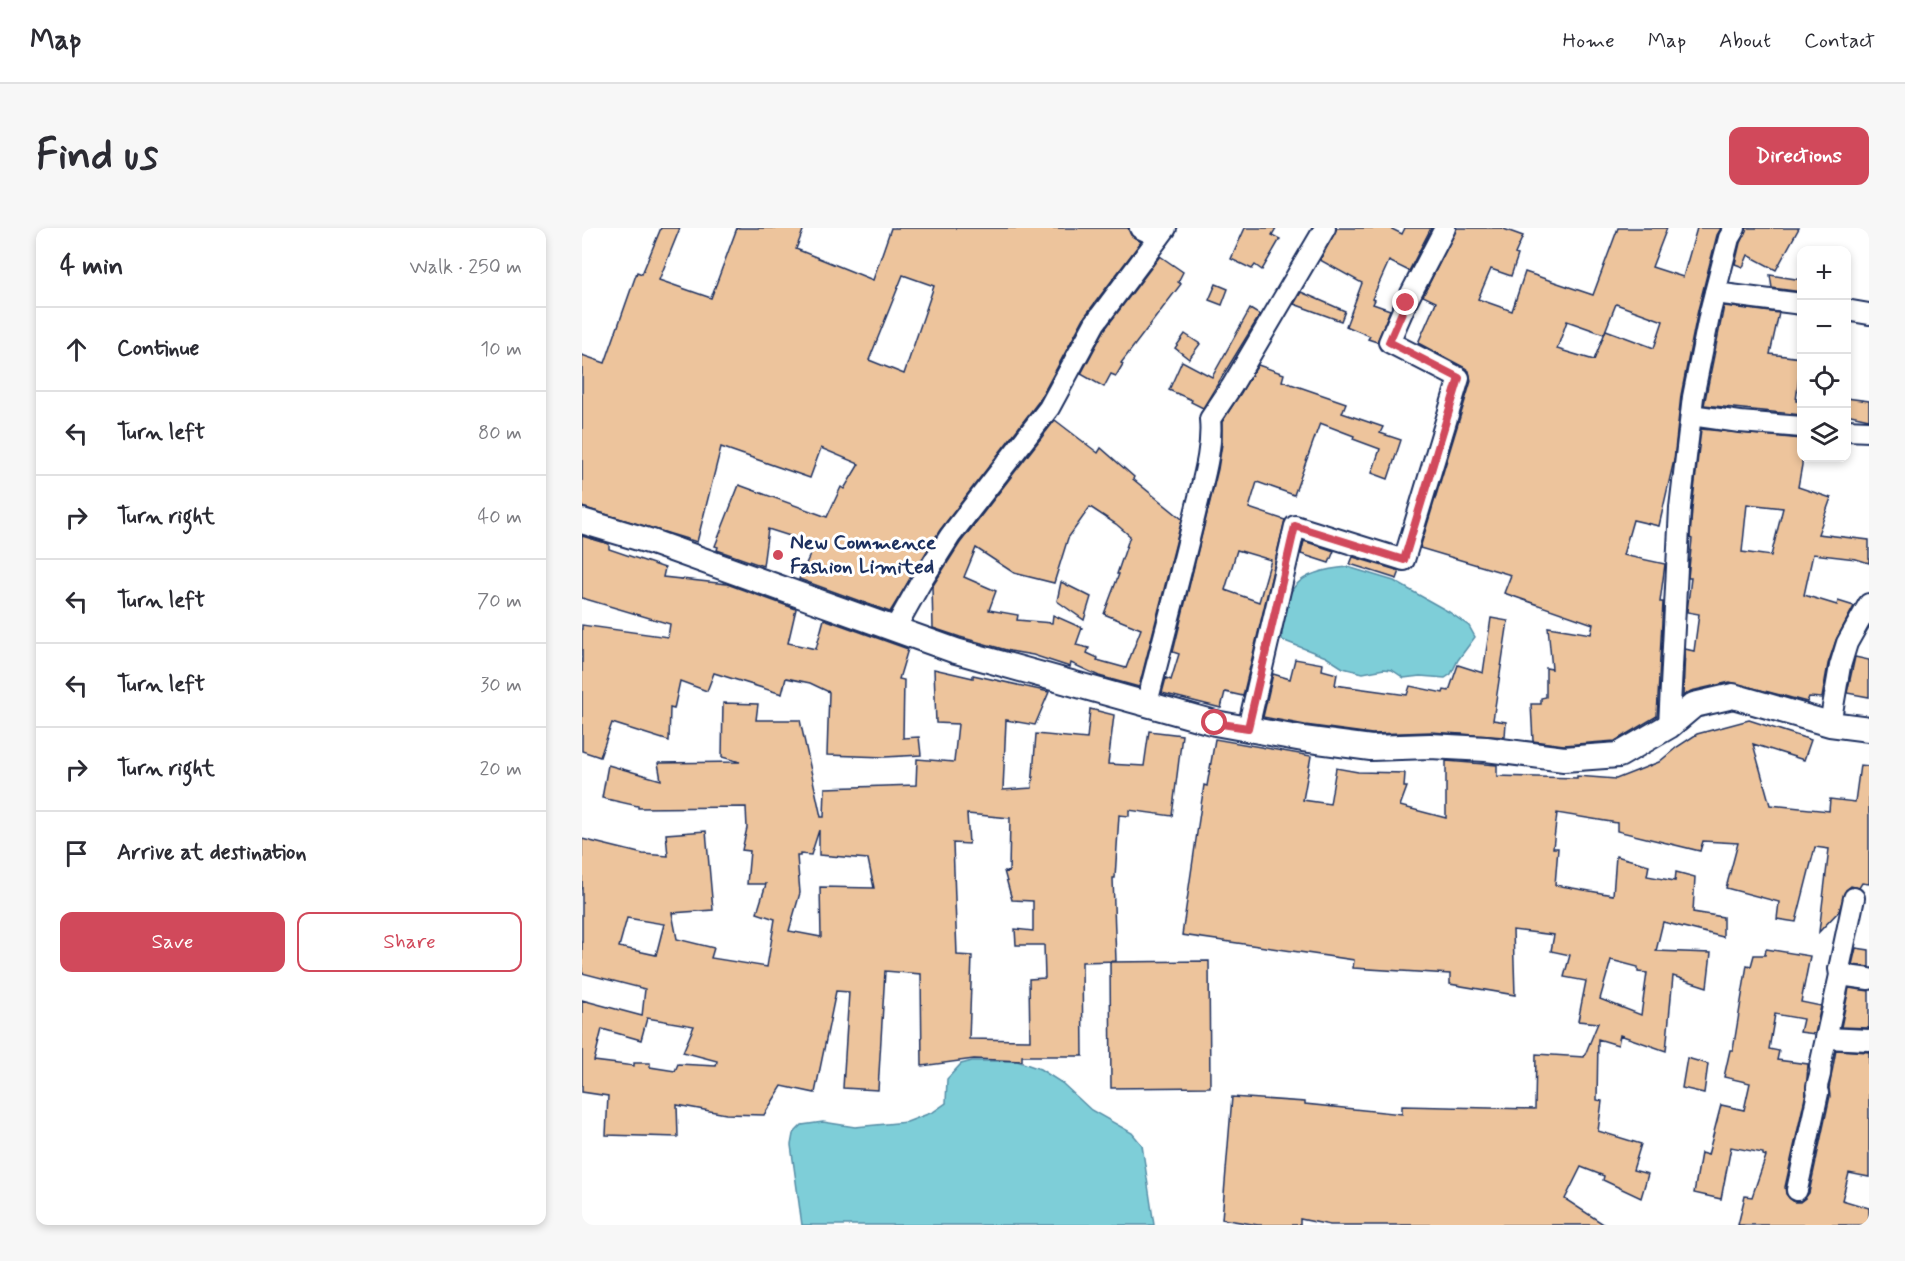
<!DOCTYPE html>
<html lang="en">
<head>
<meta charset="utf-8">
<style>
  body { margin:0; font-family:Mynerve,sans-serif; background:#f7f7f7; color:#2b2b33 }
  .controls { position:absolute; right:18px; top:18px; display:grid; overflow:hidden; border-radius:12px; box-shadow:0 3px 9px #0003 }
  .controls button { width:54px; height:54px; display:grid; place-items:center; padding:0; border:0; border-bottom:2px solid #e1e1e2; background:#fff; color:#2b2b33; font:30px sans-serif }
  .stop { position:absolute; width:18px; height:18px; margin:-14px; border:4px solid #d1495b; border-radius:50%; background:#fff }
  .stop.end { background:#d1495b; border-color:#fff; box-shadow:0 2px 6px #0008 }
  .list { margin:0; padding:0; list-style:none }
  h2 { display:flex; justify-content:space-between; align-items:center; height:78px; margin:0; padding:0 24px; font-size:26px }
  h2 small { font-size:20px; font-weight:400; color:#7c7c81 }
  .list li { display:grid; grid-template-columns:39px 1fr auto; gap:18px; align-items:center; box-sizing:border-box; height:84px; padding:0 24px; border-top:2px solid #e1e1e2 }
  .list b { display:block; font-size:22px; white-space:nowrap }
  .list em { font-size:20px; font-style:normal; color:#7c7c81 }
  .actions { display:flex; gap:12px; padding:18px 24px }
  .actions a { flex:1; padding:14px 0; border:2px solid #d1495b; border-radius:12px; text-align:center; font-size:21px; color:#d1495b }
  .actions .main { background:#d1495b; color:#fff }
  .icon { flex:none; width:33px; height:33px; fill:none; stroke:currentColor; stroke-width:2; stroke-linecap:round; stroke-linejoin:round }
  .map { position:relative; flex:none; width:1287px; height:997px; overflow:hidden; border-radius:12px }
  header { display:flex; align-items:center; gap:36px; box-sizing:border-box; height:84px; padding:0 30px; background:#fff; border-bottom:2px solid #e1e1e2 }
  header strong { font-size:28px }
  nav { display:flex; gap:33px; margin-inline-start:auto; font-size:21px }
  .intro { display:flex; align-items:center; justify-content:space-between; box-sizing:border-box; height:144px; padding:0 36px }
  h1 { margin:0; font-size:42px }
  .button { padding:15px 27px; border-radius:12px; background:#d1495b; color:#fff; font-size:21px; font-weight:700 }
  main { display:flex; gap:36px; padding:0 36px }
  aside { flex:1; background:#fff; border-radius:12px; box-shadow:0 3px 9px #0003 }
  .map>svg:first-child { display:block }
</style>
</head>
<body>
<header>
<strong>Map</strong>
<nav><a>Home</a><a>Map</a><a>About</a><a>Contact</a></nav>
</header>
<div class="intro"><h1>Find us</h1><a class="button">Directions</a></div>
<main>
<aside>
<h2>4 min<small>Walk · 250 m</small></h2>
<ul class="list">
<li><svg class="icon" aria-label="ahead" viewBox="0 0 24 24"><path d="M12 20V5M6 11l6-6 6 6"/></svg><div><b>Continue</b></div><em>10 m</em></li>
<li><svg class="icon" aria-label="left" viewBox="0 0 24 24"><path d="M17 20v-9H6M10 6l-5 5 5 5"/></svg><div><b>Turn left</b></div><em>80 m</em></li>
<li><svg class="icon" aria-label="right" viewBox="0 0 24 24"><path d="M7 20v-9h11M14 6l5 5-5 5"/></svg><div><b>Turn right</b></div><em>40 m</em></li>
<li><svg class="icon" aria-label="left" viewBox="0 0 24 24"><path d="M17 20v-9H6M10 6l-5 5 5 5"/></svg><div><b>Turn left</b></div><em>70 m</em></li>
<li><svg class="icon" aria-label="left" viewBox="0 0 24 24"><path d="M17 20v-9H6M10 6l-5 5 5 5"/></svg><div><b>Turn left</b></div><em>30 m</em></li>
<li><svg class="icon" aria-label="right" viewBox="0 0 24 24"><path d="M7 20v-9h11M14 6l5 5-5 5"/></svg><div><b>Turn right</b></div><em>20 m</em></li>
<li><svg class="icon" aria-label="arrive" viewBox="0 0 24 24"><path d="M6 21V4h12l-3 4 3 4H6"/></svg><div><b>Arrive at destination</b></div></li>
</ul>
<div class="actions"><a class="main">Save</a><a>Share</a></div>
</aside>
<div class="map">
<svg width="1287" height="997" viewBox="0 0 1287 997">
  <rect width="100%" height="100%" fill="#fff"/>
  <filter id="ink" filterUnits="userSpaceOnUse"><feTurbulence type="fractalNoise" baseFrequency=".0167" numOctaves="2"/><feDisplacementMap in="SourceGraphic" scale="12" xChannelSelector="R" yChannelSelector="G"/><feConvolveMatrix kernelMatrix="1 2 1 2 8 2 1 2 1" color-interpolation-filters="sRGB"/></filter>
  <g filter="url(#ink)">
    <g fill="#7eced8" stroke="#568ea7" stroke-width="1.5">
      <path d="M766 339 812 353 867 384 887 398 893 409 876 432 869 446 863 450 838 448 822 450 810 442 802 441 781 445 761 440 744 429 700 412C700 360 714 343 766 339Z"/>
      <path d="M390 833H435L458 841 480 855 509 882 550 905 560 917 572 997H220L209 917 211 906 220 897 241 894 273 899 325 894 351 884 364 875 365 851 379 836Z"/>
    </g>
    <g fill="#edc49c" stroke="#1b2f5e" stroke-width="1.5" fill-rule="evenodd">
      <path d="M79 0H98L77 52 129 70 155 0H222L214 21 291 52 309 0H546L549 7 559 14 503 88 457 173 358 302 308 384 217 351 233 316 186 301 181 338 135 322 136 319 133 318 157 257 245 289 259 259 262 261 277 236 239 220 228 250 139 219 115 314 0 279V127L23 135 55 44 60 46ZM321 47 352 58 322 146 287 132Z"/>
      <path d="M663 0H694L690 7 698 11 680 42 673 37 670 41 649 31Z"/>
      <path d="M755 0H808L820 6 823 0H849L827 43 807 33 790 71 793 72 791 76 808 82 795 114 786 111 788 108 764 98 780 55 738 32Z"/>
      <path d="M875 0H919L941 8 933 26 936 27 929 48 909 41 896 71 930 83 943 44 1011 67 1036 0H1085L1070 39 1101 49 1115 0H1139L1135 7 1116 82 1099 167 1092 232 1077 298 1051 292 1041 327 1083 336 1078 374H1081L1075 488 1033 513 982 517 951 513 949 476H959V470L964 469V440L970 441 966 399 1009 406 1011 396 922 365 929 347 838 320 889 153 887 143 883 140 836 115 854 74 841 68ZM1034 76 1081 93 1072 120 1024 102 1012 132 975 121 985 93 1022 106Z"/>
      <path d="M1165 0H1217L1194 42 1166 27 1161 39 1153 36 1158 15Z"/>
      <path d="M578 28 601 44 596 54 599 56 539 135 541 136 534 148 529 146 522 159 499 146 523 101Z"/>
      <path d="M1188 47 1220 52V64L1190 60Z"/>
      <path d="M634 56 646 61 640 77 627 72Z"/>
      <path d="M719 64 763 83 759 93 712 76Z"/>
      <path d="M1142 78 1197 85 1188 126 1219 130 1214 173H1220V187L1122 177Z"/>
      <path d="M668 81 678 87 621 180 609 174 610 172 587 162 600 133 630 149Z"/>
      <path d="M603 106 618 116 607 131 593 120Z"/>
      <path d="M676 137 702 146 700 153 764 175 760 185 801 199 798 205 819 212 806 251 790 245 798 221 771 211 772 208 738 195 712 267 675 254 667 280 703 292 661 468 643 464 639 480 580 465 584 450 589 452 597 426 591 424 636 241 640 216V194ZM655 322 689 332 677 374 643 362Z"/>
      <path d="M1264 170 1287 173V191L1264 186Z"/>
      <path d="M473 192 516 225 519 220 552 249 551 251 600 291 557 459 517 448 489 435 488 439 451 427 428 423 378 409 351 400 350 359 378 315ZM508 279 534 296 548 308 535 346H537L522 386 559 401 544 440 515 432 516 430 505 425 507 420 494 417 500 400 471 387 470 395 435 392 436 387 407 382 414 363 382 349 394 320 432 345 472 355 486 310Z"/>
      <path d="M1119 201 1220 211V237L1216 259 1249 270 1236 306 1287 312V335L1274 331 1231 326 1222 367 1255 377 1256 373 1272 378 1254 412 1246 436 1240 470 1227 469 1225 474 1148 454 1109 463 1101 468 1103 421 1112 423 1117 386 1105 384 1109 350H1106L1110 311 1108 310 1110 281ZM1165 276 1201 280 1189 328 1160 324Z"/>
      <path d="M0 308 27 316V321L83 340 81 349 145 356 214 381 206 415 234 421 242 391 326 421 317 451 322 452 321 510 337 509 339 527 303 529 245 527 247 464 228 455 204 450 200 466 132 445 125 463 98 453 92 481 88 480 87 513 30 495 18 529 0 523V397L86 409 88 396 0 370Z"/>
      <path d="M722 313 752 323 747 335 719 326Z"/>
      <path d="M771 329 818 343 815 351 768 336Z"/>
      <path d="M479 354 509 369 502 392 475 373Z"/>
      <path d="M909 390 926 393 911 492 924 494 923 509 849 504 790 506 723 497 681 489 691 446 708 451 713 431 741 436 740 442 755 446 753 457 825 467 828 458 861 465 862 462 867 463 876 437 901 445Z"/>
      <path d="M1273 429 1287 432V469L1265 465Z"/>
      <path d="M352 441 391 450V447L467 464 453 497 424 492 421 562 450 560 454 506 505 511 508 481 532 487 526 536 562 538 567 503 600 507 590 588 547 582V588L537 587 533 650H531L534 733 500 734 501 828H440V833L392 831 340 838 339 746 303 743 296 862 261 860 267 764 254 763 233 865 200 858 182 887 144 886 95 877 96 909 24 907 26 868 0 864V772L60 788 63 761 0 745V611L61 626 86 628 84 606 124 603 131 682 90 685 95 711 132 720 129 730 185 739 193 691 175 685 184 656H165L168 623 160 622 165 600 164 579 56 580V578L20 570 26 537 79 552 76 535 158 534 140 529 141 475 176 476 174 492H218L239 589H242L243 560 334 557 335 531 372 534 376 496 354 495ZM385 586 428 590 427 644 422 643 430 672 451 673V703L433 701 434 717H462L463 750 447 751 448 812 387 811 390 728 375 727 371 615 387 616ZM237 602V627L286 631 292 660 238 659 239 709 207 703 218 665 215 628H218V626L229 627ZM45 690 82 696 74 727 37 719ZM65 790 112 798 101 824 135 833 134 838 96 836 93 843 68 839V835H52V838L12 833 20 801 59 812Z"/>
      <path d="M1167 492 1229 512 1222 532 1171 516 1188 577 1247 583 1248 571 1273 574 1278 537 1287 538V656L1280 655 1277 660 1269 658 1264 662 1257 683 1237 704 1247 621 1233 619 1214 694 1195 691 1197 674 1144 660 1156 615 1121 613 1118 623 1035 603V595L975 585 971 620H976L973 657 1031 667 1034 628 1067 637 1065 648 1093 653 1094 644 1113 649 1111 684 1141 689V709L1081 694 1074 723 1129 725 1125 759 1091 748 1084 823 1038 807 1036 817 1016 811 1015 872 1020 873 1016 903 1059 916 1051 942 1066 946 1059 970 1021 952 1022 948 999 939 983 971 1023 997H748L718 991V997H676L640 991 650 869 723 874V876L820 886V878L953 881 954 826 1002 829 1016 795 996 793 1004 753 982 749 988 727 969 723 972 707 931 702 933 767 868 756V746L771 740 772 732 600 707 622 557 625 558 633 511 729 528 721 572 748 576 754 540 776 544 823 545 822 559H825L818 578 864 590V533L915 537V548L995 550V548L1034 551 1077 534 1095 519 1115 506ZM1029 732 1056 739V744L1065 745 1059 787 1018 771Z"/>
      <path d="M1274 720 1287 722V739L1270 737Z"/>
      <path d="M1184 721 1228 728 1219 774 1239 778 1233 806 1218 804 1221 791 1193 786 1187 821 1197 823 1195 832 1226 836 1224 865 1203 959 1204 966 1212 974H1218L1223 970 1227 965 1248 868 1247 860 1254 822 1287 824V949L1267 945 1260 972 1287 980V997H1156L1163 968 1170 969 1184 928 1181 927V925L1149 919 1139 971 1112 965 1119 925 1126 927 1139 877 1162 882 1168 855 1142 849 1148 822H1151L1165 737 1169 738 1172 727H1183Z"/>
      <path d="M627 733 628 859 529 860 528 734Z"/>
      <path d="M1267 760 1287 763V800L1259 799Z"/>
      <path d="M1105 830 1126 836 1122 865 1100 860Z"/>
    </g>
    <g fill="none" stroke-linecap="round" stroke-linejoin="round">
      <g stroke="#1b2f5e" stroke-width="24">
        <g id="minor">
          <path d="M558 0 577 9"/>
          <path d="M1133 65 1220 76"/>
          <path d="M1264 82 1287 86"/>
          <path d="M1109 187 1158 194 1220 199"/>
          <path d="M1264 202 1287 203"/>
          <path d="M312 402 339 354 368 308 467 180 513 95 584 0"/>
          <path d="M565 475C581 412 598 349 613 286 620 255 631 222 628 191L650 158 743 0"/>
          <path d="M1248 496 1258 438 1265 415 1287 376"/>
          <path d="M1087 498 1098 280 1111 169 1128 84 1147 10 1153 0"/>
          <path d="M666 500 713 298 822 332 877 150 807 114 824 75 863 0"/>
          <path d="M1258 747 1287 751"/>
          <path d="M1244 810 1287 812"/>
          <path d="M1215 962 1236 865C1232 856 1241 848 1238 838L1258 747 1257 741 1272 670"/>
        </g>
      </g>
      <g stroke="#1b2f5e" stroke-width="28">
        <path id="tertiary" d="M0 293 70 314 374 423 633 495 721 511 789 520 848 518 904 521 982 531 1037 527 1087 498 1112 477 1151 468 1248 496 1287 501"/>
      </g>
      <use href="#minor" stroke="#fff" stroke-width="20"/>
      <use href="#tertiary" stroke="#fff" stroke-width="24"/>
    </g>
  </g>
  <g fill="none" stroke-linecap="round" stroke-linejoin="round" filter="url(#ink)">
    <path stroke="#d1495b" stroke-width="8" d="M633 495 666 500 713 298 822 332 877 150 807 114 824 75"/>
  </g>
  <circle fill="#d1495b" stroke="#fff" stroke-width="2" cx="196" cy="327" r="6"/>
  <g text-anchor="middle" dominant-baseline="central" stroke-width="6" stroke-linejoin="round" paint-order="stroke">
    <g font-size="21" font-weight="bold" fill="#1b2f5e" stroke="#fff" text-anchor="start">
      <text x="208" y="315">New Commence<tspan x="208" dy="24">Fashion Limited</tspan></text>
    </g>
  </g>
</svg>
<div class="controls">
<button>+</button>
<button>−</button>
<button><svg class="icon" aria-label="locate" viewBox="0 0 24 24"><circle cx="12" cy="12" r="6"/><path d="M12 2v4M12 18v4M2 12h4M18 12h4"/></svg></button>
<button><svg class="icon" aria-label="layers" viewBox="0 0 24 24"><path d="M12 4l9 5-9 5-9-5zM3 14l9 5 9-5"/></svg></button>
</div>
<div class="stop" style="left:633px;top:495px"></div>
<div class="stop end" style="left:824px;top:75px"></div>
</div>
</main>
</body>
</html>
